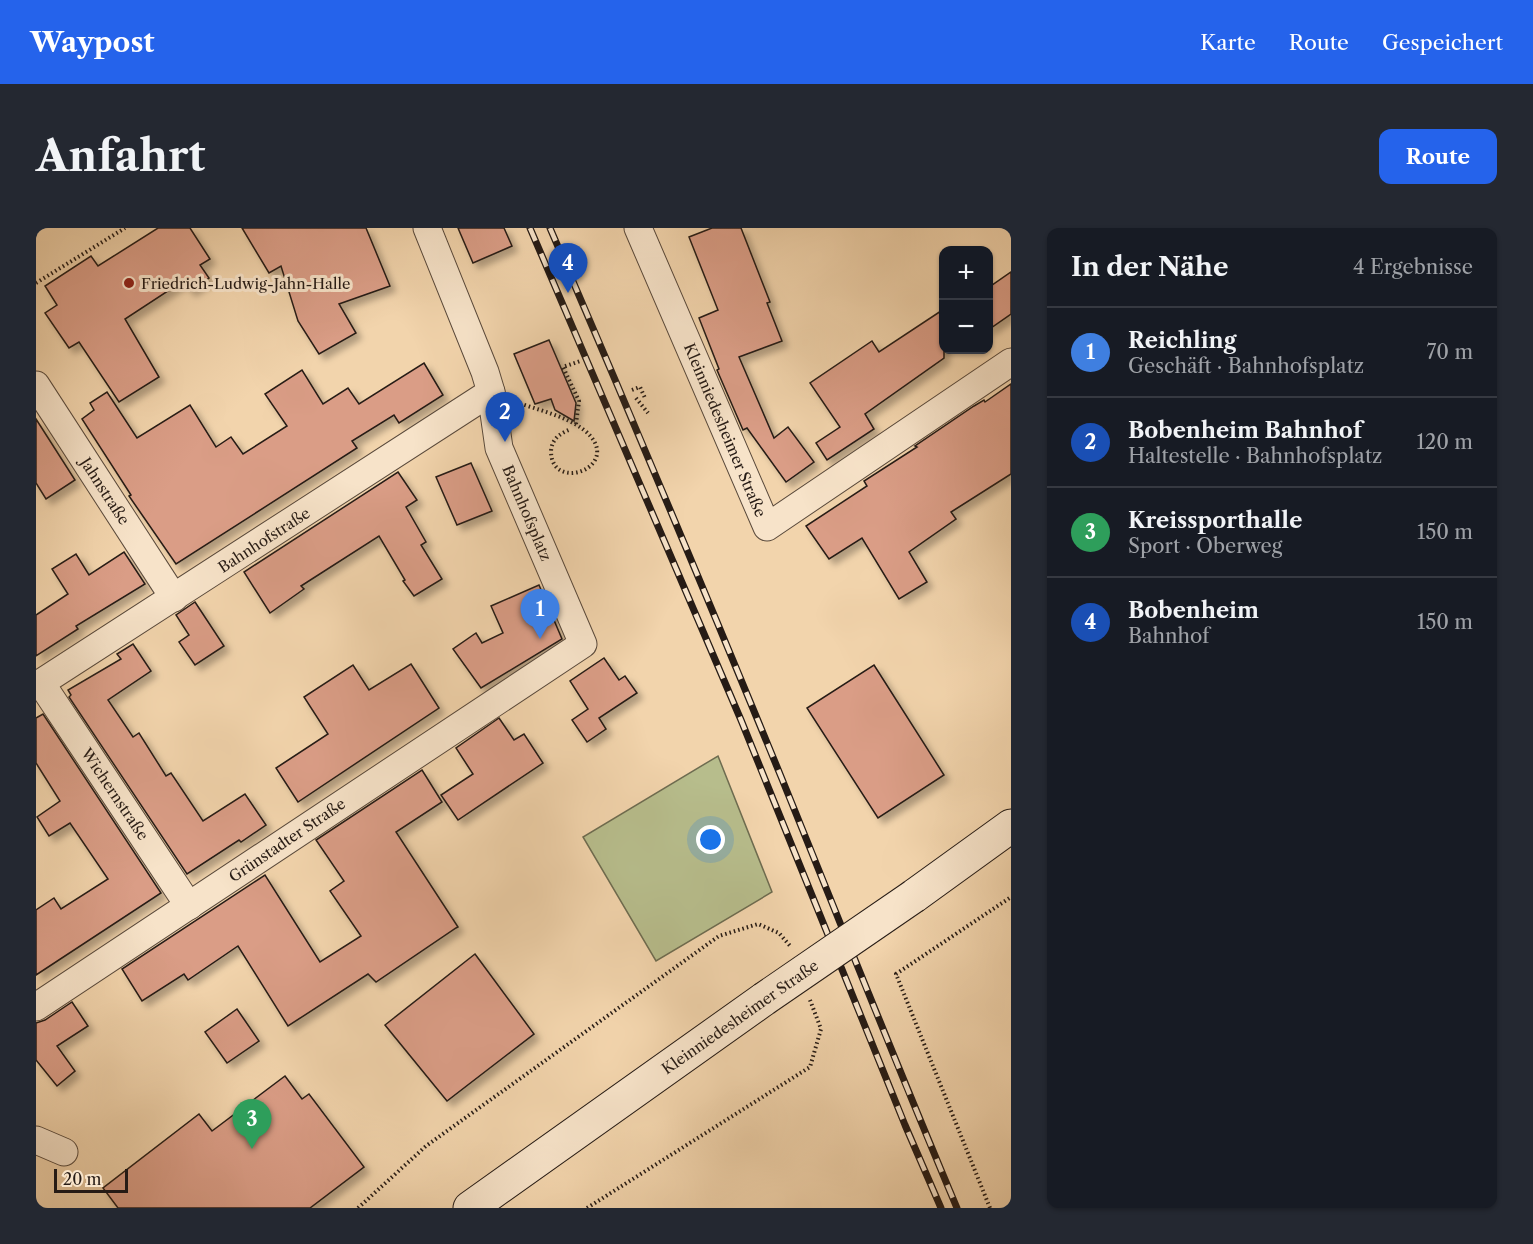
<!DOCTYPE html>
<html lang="de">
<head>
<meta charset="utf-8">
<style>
  body { margin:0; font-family:"Libre Caslon Text",serif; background:#242831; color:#f1f3f6 }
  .controls { position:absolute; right:18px; top:18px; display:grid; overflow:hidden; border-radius:12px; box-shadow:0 2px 4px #0004 }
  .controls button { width:54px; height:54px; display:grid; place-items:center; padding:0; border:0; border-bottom:2px solid #363941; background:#171b24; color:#f1f3f6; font:30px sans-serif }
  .scale { position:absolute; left:18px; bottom:15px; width:74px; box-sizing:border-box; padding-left:6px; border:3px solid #261b15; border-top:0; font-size:16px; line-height:21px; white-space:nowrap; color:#261b15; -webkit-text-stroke:4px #f7e3c9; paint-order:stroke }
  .you { position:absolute; left:675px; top:612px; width:21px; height:21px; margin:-15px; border:4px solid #fff; border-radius:50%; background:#1a73e8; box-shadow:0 0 0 9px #1a73e833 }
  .badge { display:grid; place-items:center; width:39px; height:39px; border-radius:50%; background:#2563eb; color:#fff; font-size:20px; font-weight:700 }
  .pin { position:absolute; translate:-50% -50px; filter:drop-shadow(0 2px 3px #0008) }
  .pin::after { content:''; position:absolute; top:32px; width:21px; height:18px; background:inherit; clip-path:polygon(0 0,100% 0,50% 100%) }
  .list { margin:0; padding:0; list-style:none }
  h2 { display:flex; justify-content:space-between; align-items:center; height:78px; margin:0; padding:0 24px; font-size:26px }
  h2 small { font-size:20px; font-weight:400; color:#9ea1a6 }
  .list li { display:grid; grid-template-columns:39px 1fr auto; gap:18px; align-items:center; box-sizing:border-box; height:90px; padding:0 24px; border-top:2px solid #363941 }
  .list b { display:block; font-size:22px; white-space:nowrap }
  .list p { margin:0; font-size:20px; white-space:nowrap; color:#9ea1a6 }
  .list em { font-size:20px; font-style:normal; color:#9ea1a6 }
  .map { position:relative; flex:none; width:975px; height:980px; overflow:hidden; border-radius:12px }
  header { display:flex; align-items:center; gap:36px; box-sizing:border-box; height:84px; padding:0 30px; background:#2563eb; color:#fff }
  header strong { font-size:28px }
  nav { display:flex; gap:33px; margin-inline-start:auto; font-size:21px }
  .intro { display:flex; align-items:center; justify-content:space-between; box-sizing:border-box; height:144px; padding:0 36px }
  h1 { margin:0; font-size:42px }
  .button { padding:15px 27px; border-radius:12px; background:#2563eb; color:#fff; font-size:21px; font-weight:700 }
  main { display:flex; gap:36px; padding:0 36px }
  aside { flex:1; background:#171b24; border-radius:12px; box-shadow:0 2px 4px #0004 }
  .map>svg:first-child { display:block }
</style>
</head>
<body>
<header>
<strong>Waypost</strong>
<nav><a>Karte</a><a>Route</a><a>Gespeichert</a></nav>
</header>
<div class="intro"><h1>Anfahrt</h1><a class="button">Route</a></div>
<main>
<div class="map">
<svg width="975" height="980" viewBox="0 0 975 980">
  <defs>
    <filter id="shadow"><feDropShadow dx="5.5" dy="5.5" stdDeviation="3" flood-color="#0004"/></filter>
  </defs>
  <rect width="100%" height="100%" fill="#f2d4ac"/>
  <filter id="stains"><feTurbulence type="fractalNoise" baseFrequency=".00333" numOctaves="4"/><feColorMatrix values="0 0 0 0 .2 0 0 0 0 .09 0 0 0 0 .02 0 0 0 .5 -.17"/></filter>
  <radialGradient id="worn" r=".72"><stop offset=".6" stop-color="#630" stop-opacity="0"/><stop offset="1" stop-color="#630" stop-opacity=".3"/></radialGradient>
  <path fill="#b7bd8c" stroke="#6e6c50" stroke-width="1.5" d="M682 528 736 664 620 733 547 609Z"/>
  <g fill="#da9d86" stroke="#261b15" stroke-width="1.5" filter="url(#shadow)">
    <path d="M122 0H154L174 31 164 37 173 50 154 63 147 53 89 91 123 149 83 174 43 114 33 120 9 85 21 77 9 58 55 28 62 38Z"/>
    <path d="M206 0H330L354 58 303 76 320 105 283 126 262 93 245 38 233 45Z"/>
    <path d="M422 0H468L476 18 437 35Z"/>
    <path d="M676 0H705L734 74 731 75 746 113 703 129 738 210 752 199 778 234 750 254 711 200 707 202 681 142 683 141 663 90 682 82 653 9Z"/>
    <path d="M975 44V86L952 102V60Z"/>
    <path d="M908 81V130L829 186 838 201 791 232 780 215 804 199 774 155 836 113 843 124Z"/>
    <path d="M513 112 540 175 538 193 519 182 515 171 499 176 478 126Z"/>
    <path d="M388 135 407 167 363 195 358 187 316 213 321 220 140 336 93 268 95 267 46 191 58 182 54 175 71 164 101 210 154 177 180 219 195 209 207 226 251 198 229 166 266 142 287 176 312 160 323 176Z"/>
    <path d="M975 156V246L915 284 920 291 873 324 891 354 863 371 826 310 793 331 770 298 831 258 828 253 881 219 879 218 938 178 948 172 949 174Z"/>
    <path d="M0 191 39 252 10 271 0 255Z"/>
    <path d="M435 235 456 283 421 297 400 249Z"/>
    <path d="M362 244 381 272 370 279 390 314 385 317 406 351 378 368 367 353 369 352 343 308 265 358 268 361 234 385 208 344Z"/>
    <path d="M88 324 109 356 40 398 42 401 0 428V387L32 366 16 341 40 326 53 347Z"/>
    <path d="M503 357 526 411 445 460 417 421 440 405 446 415 467 405 455 378Z"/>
    <path d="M159 374 188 418 159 437 143 414 153 407 140 387Z"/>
    <path d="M97 416 115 443 72 472 97 509 103 505 130 548 135 545 167 593 209 566 230 597 205 614 203 612 151 646 33 469 35 467 32 462 85 431 81 426Z"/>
    <path d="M568 430 583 452 589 448 601 465 563 490 570 501 551 514 536 492 552 481 534 453Z"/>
    <path d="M375 436 403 480 262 574 240 540 292 506 268 469 317 437 333 462Z"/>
    <path d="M838 437 908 547 842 590 771 480Z"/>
    <path d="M7 486 125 665 0 747V682L18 670 25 681 72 651 34 595 13 608 1 589 24 573 0 535V490Z"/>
    <path d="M463 490 478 512 488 506 507 535 422 592 405 567 437 546 420 520Z"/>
    <path d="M386 542 406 574 360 604 422 699 420 700 340 754 332 746 252 798 202 718 152 752 148 746 106 773 86 741 229 647 284 734 325 708 294 663 308 653 280 612Z"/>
    <path d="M439 726 498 806 411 873 349 797Z"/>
    <path d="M36 774 52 798 21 818 39 843 21 858 0 832V795L9 792Z"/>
    <path d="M201 781 223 813 191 835 169 804Z"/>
    <path d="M249 848 266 871 273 866 328 939 274 980H82L67 960 163 886 176 903Z"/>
  </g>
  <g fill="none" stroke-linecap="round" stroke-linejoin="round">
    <g stroke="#59493b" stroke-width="29">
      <g id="street">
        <path d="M602 0 731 299 975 134"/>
        <path d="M0 157 138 370"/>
        <path d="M5 455 153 678"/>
        <path d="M0 458 455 164"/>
        <path d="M0 779 547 416 463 220 455 164 449 144 391 0"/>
        <path d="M0 912 28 924"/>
      </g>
    </g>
    <g stroke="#261b15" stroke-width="35">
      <g id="secondary">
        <path d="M878 668 975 598"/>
        <path d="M434 980 728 771"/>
      </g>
    </g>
    <g stroke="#261b15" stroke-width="4" stroke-dasharray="1.5 3" stroke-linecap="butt">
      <path d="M0 55 89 0"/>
      <path d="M596 162 604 159 609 170"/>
      <path d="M600 170 612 185"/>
      <path d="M480 174C502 182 530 188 548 202 591 237 515 267 515 223 516 210 525 205 535 201"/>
      <path d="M540 196 543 173 527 139 544 133"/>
      <path d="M322 980 390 918 683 708 722 696 743 705 755 719"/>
      <path d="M551 980 774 839 785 801 774 772"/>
      <path d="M954 980 860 746 975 669"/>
    </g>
    <use href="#street" stroke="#f7e3c9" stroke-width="27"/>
    <use href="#secondary" stroke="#f7e3c9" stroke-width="33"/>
    <g stroke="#261b15" stroke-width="7">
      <g id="rail">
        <path d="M494 0 705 492 869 897 905 980"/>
        <path d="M514 0C593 183 670 366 746 551 804 694 861 838 921 980"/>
      </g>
    </g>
    <use href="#rail" stroke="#f7e3c9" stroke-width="4.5" stroke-dasharray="14" stroke-linecap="butt"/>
    <g stroke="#261b15" stroke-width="35" stroke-linecap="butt">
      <path id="secondary-bridge" d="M728 771 878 668"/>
    </g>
    <use href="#secondary-bridge" stroke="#f7e3c9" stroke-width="33"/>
  </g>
  <circle fill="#8f2418" stroke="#f7e3c9" stroke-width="2" cx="93" cy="55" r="6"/>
  <g text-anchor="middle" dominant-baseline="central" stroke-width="6" stroke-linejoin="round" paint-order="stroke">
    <g font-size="15" fill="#261b15" stroke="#f7e3c9" text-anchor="start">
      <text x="105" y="55">Friedrich-Ludwig-Jahn-Halle</text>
    </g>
    <g font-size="15" fill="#261b15" stroke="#f7e3c9">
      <text transform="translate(689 202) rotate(67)">Kleinniedesheimer Straße</text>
      <text transform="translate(69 263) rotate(57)">Jahnstraße</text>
      <text transform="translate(491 285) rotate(67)">Bahnhofsplatz</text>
      <text transform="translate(228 312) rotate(-33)">Bahnhofstraße</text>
      <text transform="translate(79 566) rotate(56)">Wichernstraße</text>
      <text transform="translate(251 612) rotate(-34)">Grünstadter Straße</text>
      <text transform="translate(704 789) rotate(-35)">Kleinniedesheimer Straße</text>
    </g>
  </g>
  <rect width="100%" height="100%" filter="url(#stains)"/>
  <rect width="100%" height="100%" fill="url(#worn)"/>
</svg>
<div class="controls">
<button>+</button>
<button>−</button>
</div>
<div class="scale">20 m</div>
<div class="you"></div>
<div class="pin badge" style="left:504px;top:411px;background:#3f7fe0">1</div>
<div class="pin badge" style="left:469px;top:214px;background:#1a4fb4">2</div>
<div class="pin badge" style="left:216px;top:921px;background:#2e9e5b">3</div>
<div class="pin badge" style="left:532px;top:65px;background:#1a4fb4">4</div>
</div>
<aside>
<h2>In der Nähe<small>4 Ergebnisse</small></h2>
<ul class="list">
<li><span class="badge" style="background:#3f7fe0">1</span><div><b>Reichling</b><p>Geschäft · Bahnhofsplatz</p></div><em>70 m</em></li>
<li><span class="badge" style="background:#1a4fb4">2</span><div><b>Bobenheim Bahnhof</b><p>Haltestelle · Bahnhofsplatz</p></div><em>120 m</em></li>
<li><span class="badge" style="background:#2e9e5b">3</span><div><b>Kreissporthalle</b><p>Sport · Oberweg</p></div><em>150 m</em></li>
<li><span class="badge" style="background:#1a4fb4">4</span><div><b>Bobenheim</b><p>Bahnhof</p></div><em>150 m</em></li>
</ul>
</aside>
</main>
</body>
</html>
